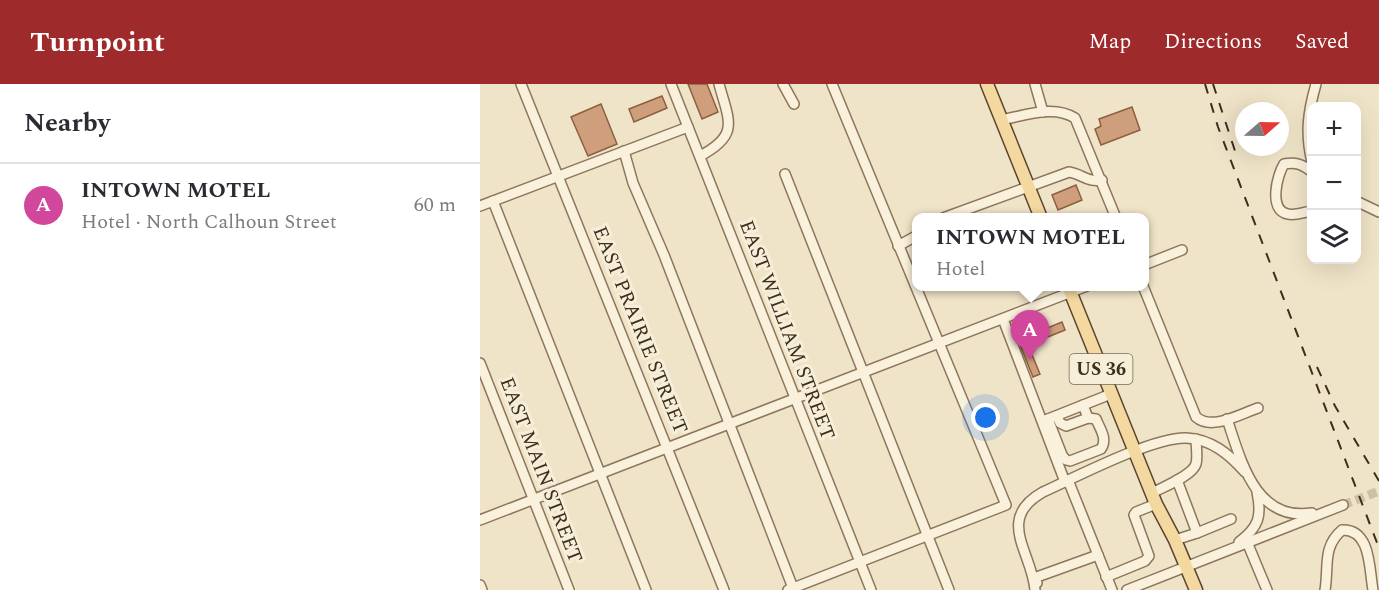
<!DOCTYPE html>
<html lang="en">
<head>
<meta charset="utf-8">
<style>
  body { margin:0; font-family:Spectral,serif; background:#f7f7f7; color:#2b2b33 }
  .controls { position:absolute; right:18px; top:18px; display:grid; overflow:hidden; border-radius:12px; box-shadow:0 6px 24px #0002 }
  .controls button { width:54px; height:54px; display:grid; place-items:center; padding:0; border:0; border-bottom:2px solid #e1e1e2; background:#fff; color:#2b2b33; font:30px sans-serif }
  .compass { position:absolute; left:755px; top:18px; width:54px; height:54px; border-radius:50%; background:#fff; box-shadow:0 6px 24px #0002; rotate:70deg }
  .you { position:absolute; left:506px; top:334px; width:21px; height:21px; margin:-15px; border:4px solid #fff; border-radius:50%; background:#1a73e8; box-shadow:0 0 0 9px #1a73e833 }
  .badge { display:grid; place-items:center; width:39px; height:39px; border-radius:50%; background:#9e2a2b; color:#fff; font-size:20px; font-weight:700 }
  .pin { position:absolute; translate:-50% -50px; filter:drop-shadow(0 2px 3px #0008) }
  .pin::after { content:''; position:absolute; top:32px; width:21px; height:18px; background:inherit; clip-path:polygon(0 0,100% 0,50% 100%) }
  .popup { position:absolute; left:432px; top:129px; width:237px; height:78px; box-sizing:border-box; display:grid; place-content:center; border-radius:12px; background:#fff; filter:drop-shadow(0 2px 4px #0005); font-size:20px; white-space:nowrap; color:#7c7c81 }
  .popup b { font-size:22px; color:#2b2b33 }
  .popup::after { content:''; position:absolute; left:50%; top:100%; margin-left:-12px; border:12px solid transparent; border-top-color:#fff }
  .list { margin:0; padding:0; list-style:none }
  h2 { display:flex; justify-content:space-between; align-items:center; height:78px; margin:0; padding:0 24px; font-size:26px }
  h2 small { font-size:20px; font-weight:400; color:#7c7c81 }
  .list li { display:grid; grid-template-columns:39px 1fr auto; gap:18px; align-items:center; box-sizing:border-box; height:84px; padding:0 24px; border-top:2px solid #e1e1e2 }
  .list b { display:block; font-size:22px; white-space:nowrap }
  .list p { margin:0; font-size:20px; white-space:nowrap; color:#7c7c81 }
  .list em { font-size:20px; font-style:normal; color:#7c7c81 }
  .icon { flex:none; width:33px; height:33px; fill:none; stroke:currentColor; stroke-width:2; stroke-linecap:round; stroke-linejoin:round }
  .map { position:relative; flex:none; width:899px; height:506px; overflow:hidden }
  header { display:flex; align-items:center; gap:36px; box-sizing:border-box; height:84px; padding:0 30px; background:#9e2a2b; color:#fff }
  header strong { font-size:28px }
  nav { display:flex; gap:33px; margin-inline-start:auto; font-size:21px }
  main { display:flex }
  aside { flex:1; background:#fff }
  .map>svg:first-child { display:block }
</style>
</head>
<body>
<header>
<strong>Turnpoint</strong>
<nav><a>Map</a><a>Directions</a><a>Saved</a></nav>
</header>
<main>
<aside>
<h2>Nearby<small></small></h2>
<ul class="list">
<li><span class="badge" style="background:#d1479c">A</span><div><b>INTOWN MOTEL</b><p>Hotel · North Calhoun Street</p></div><em>60 m</em></li>
</ul>
</aside>
<div class="map">
<svg width="899" height="506" viewBox="0 0 899 506">
  <rect width="100%" height="100%" fill="#f0e4c8"/>
  <g fill="#cf9f7d" stroke="#8d5f41" stroke-width="1.5">
    <path d="M208 0H227L238 28 222 35Z"/>
    <path d="M182 12 187 24 154 38 149 25Z"/>
    <path d="M121 20 137 60 108 72 91 33Z"/>
    <path d="M652 23 660 46 621 61 615 45 621 42 619 35Z"/>
    <path d="M596 101 602 116 578 126 572 111Z"/>
    <path d="M582 238 585 246 548 261 560 290 553 293 538 256Z"/>
  </g>
  <g fill="none" stroke-linecap="round" stroke-linejoin="round">
    <path stroke="#ccc0a6" stroke-width="9" stroke-dasharray="9 4.5" stroke-linecap="butt" d="M863 421 899 407"/>
    <g stroke="#8d765c" stroke-width="12">
      <g id="minor">
        <path d="M41 0 244 506"/>
        <path d="M191 0 391 506"/>
        <path d="M303 0 314 20"/>
        <path d="M555 0 563 28"/>
        <path d="M521 36C544 32 573 20 595 34L636 134"/>
        <path d="M144 67 153 99 184 171 313 504"/>
        <path d="M220 72C260 51 249 37 239 0"/>
        <path d="M832 78C825 49 828 28 836 0"/>
        <path d="M832 88C822 80 816 78 804 80 797 91 788 127 808 130 815 132 824 128 832 127"/>
        <path d="M305 90 469 506"/>
        <path d="M13 117 166 506"/>
        <path d="M876 117 899 128"/>
        <path d="M0 122 208 43"/>
        <path d="M463 134 589 88C602 90 608 99 622 96"/>
        <path d="M418 162 436 152"/>
        <path d="M664 181 702 166"/>
        <path d="M663 202 716 333C732 347 760 330 778 324"/>
        <path d="M523 235 585 398"/>
        <path d="M0 279 89 506"/>
        <path d="M577 332 580 339 586 342 608 334 603 321"/>
        <path d="M568 335 582 371 586 376 590 377 621 365C628 355 620 345 616 335L608 334"/>
        <path d="M747 335C761 376 775 438 832 429"/>
        <path d="M563 337 631 310"/>
        <path d="M588 396 632 506"/>
        <path d="M672 409C683 403 712 392 716 380 718 372 716 363 716 355"/>
        <path d="M0 436 607 202"/>
        <path d="M717 449 751 435"/>
        <path d="M695 456 717 449 697 396"/>
        <path d="M759 458C779 443 782 432 777 408"/>
        <path d="M767 458 787 506"/>
        <path d="M626 493 665 477 669 472 654 431 656 428 676 420"/>
        <path d="M557 499 554 494 618 471"/>
        <path d="M0 501 2 506"/>
        <path d="M308 506 526 421 352 0"/>
        <path d="M555 506C552 468 515 435 563 408 596 393 673 353 706 354 731 355 749 370 765 388"/>
        <path d="M647 506 863 421"/>
        <path d="M845 506C849 483 842 463 862 446 891 445 889 484 893 506"/>
      </g>
    </g>
    <g stroke="#5b4430" stroke-width="15">
      <g id="major">
        <path d="M507 0 561 134"/>
        <path d="M588 202 676 420 695 456 716 506"/>
      </g>
    </g>
    <use href="#minor" stroke="#faf1dc" stroke-width="9"/>
    <use href="#major" stroke="#f3d9a0" stroke-width="12"/>
    <g stroke="#3d2e20" stroke-width="2" stroke-dasharray="10 10" stroke-linecap="butt">
      <path d="M725 0 738 43 899 464"/>
      <path d="M733 0 757 73"/>
      <path d="M837 283 855 322 899 397"/>
    </g>
  </g>
  <g text-anchor="middle" dominant-baseline="central" stroke-width="6" stroke-linejoin="round" paint-order="stroke">
    <rect fill="#f7eed8" stroke="#756857" stroke-width="1.5" x="589.5" y="270" width="63" height="30" rx="4.5"/>
    <g font-size="18" font-weight="bold" fill="#3d2e20">
      <text x="621" y="285">US 36</text>
    </g>
    <g font-size="20" fill="#3d2e20" stroke="#f7eed8">
      <text transform="translate(160 246) rotate(68)">EAST PRAIRIE STREET</text>
      <text transform="translate(307 246) rotate(69)">EAST WILLIAM STREET</text>
      <text transform="translate(61 386) rotate(69)">EAST MAIN STREET</text>
    </g>
  </g>
</svg>
<div class="controls">
<button>+</button>
<button>−</button>
<button><svg class="icon" aria-label="layers" viewBox="0 0 24 24"><path d="M12 4l9 5-9 5-9-5zM3 14l9 5 9-5"/></svg></button>
</div>
<svg class="compass" viewBox="-18 -18 36 36"><path d="M0-13l5 13h-10z" fill="#e53935"/><path d="M0 13l5-13h-10z" fill="#7c7c81"/></svg>
<div class="you"></div>
<div class="pin badge" style="left:550px;top:276px;background:#d1479c">A</div>
<div class="popup"><b>INTOWN MOTEL</b>Hotel</div>
</div>
</main>
</body>
</html>
